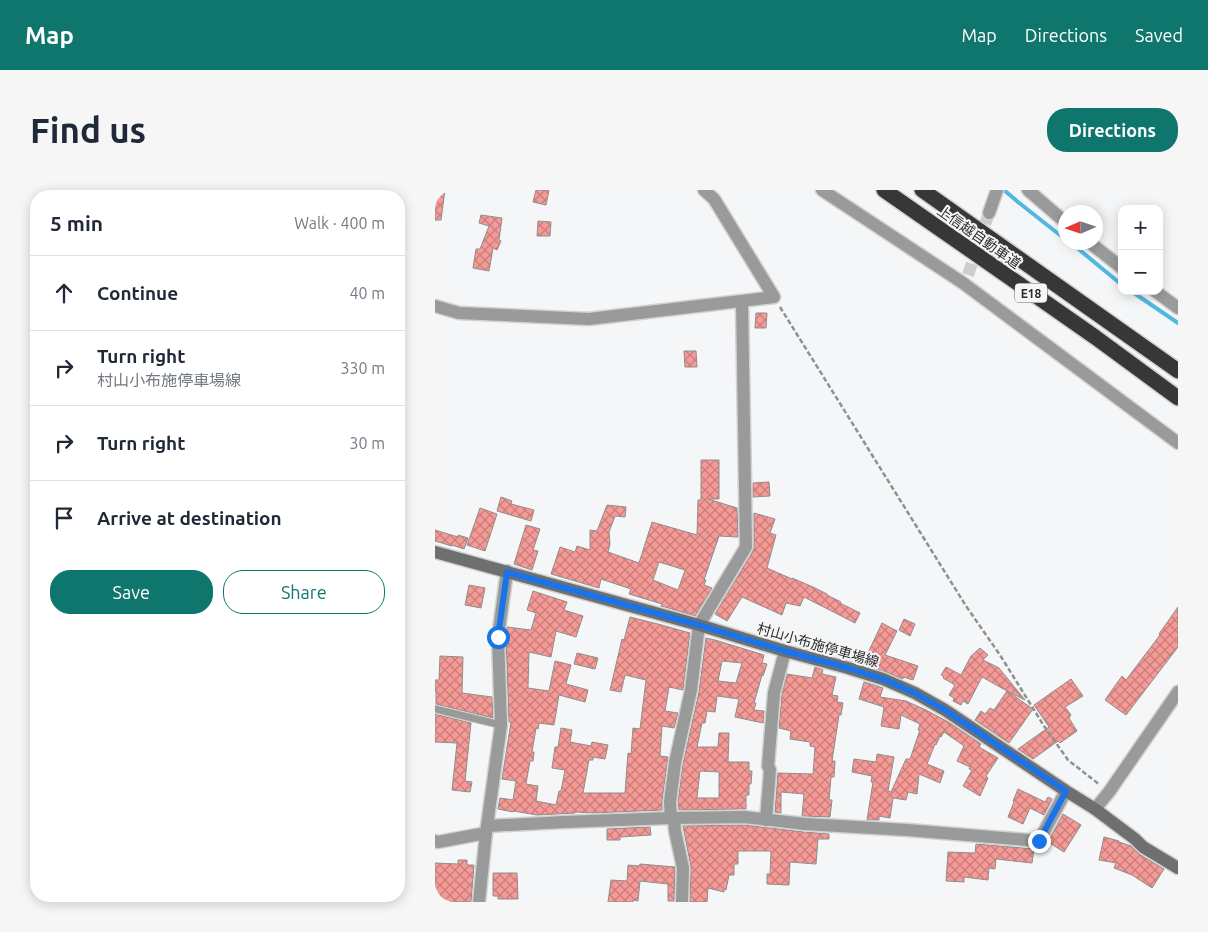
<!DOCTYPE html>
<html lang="en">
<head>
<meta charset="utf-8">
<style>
  body { margin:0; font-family:Ubuntu,"Noto Sans JP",sans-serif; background:#f6f6f7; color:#1f2937 }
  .controls { position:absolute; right:15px; top:15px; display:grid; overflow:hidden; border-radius:10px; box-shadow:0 2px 12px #0003 }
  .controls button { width:45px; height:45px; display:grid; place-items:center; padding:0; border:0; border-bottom:1px solid #e0e1e3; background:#fff; color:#1f2937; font:25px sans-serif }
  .compass { position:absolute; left:623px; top:15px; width:45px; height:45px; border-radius:50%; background:#fff; box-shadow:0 2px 12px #0003; rotate:267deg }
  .stop { position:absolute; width:15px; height:15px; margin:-11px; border:4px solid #1a73e8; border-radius:50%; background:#fff }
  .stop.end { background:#1a73e8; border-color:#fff; box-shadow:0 1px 5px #0008 }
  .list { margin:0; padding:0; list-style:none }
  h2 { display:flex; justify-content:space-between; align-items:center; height:65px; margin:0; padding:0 20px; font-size:21px }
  h2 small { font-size:16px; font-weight:400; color:#747a83 }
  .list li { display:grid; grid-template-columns:32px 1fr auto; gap:15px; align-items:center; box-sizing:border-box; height:75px; padding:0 20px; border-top:1px solid #e0e1e3 }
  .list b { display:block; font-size:19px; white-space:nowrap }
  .list p { margin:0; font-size:16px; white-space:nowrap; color:#747a83 }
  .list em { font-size:16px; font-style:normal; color:#747a83 }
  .actions { display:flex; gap:10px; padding:15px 20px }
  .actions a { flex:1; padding:11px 0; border:1px solid #0f766e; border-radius:20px; text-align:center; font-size:18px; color:#0f766e }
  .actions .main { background:#0f766e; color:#fff }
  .icon { flex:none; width:28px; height:28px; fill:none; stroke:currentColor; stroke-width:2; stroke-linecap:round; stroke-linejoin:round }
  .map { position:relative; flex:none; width:743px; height:712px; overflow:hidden; border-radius:20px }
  header { display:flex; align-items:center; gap:30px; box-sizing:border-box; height:70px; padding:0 25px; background:#0f766e; color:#fff }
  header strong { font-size:24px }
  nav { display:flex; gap:28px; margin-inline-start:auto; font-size:18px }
  .intro { display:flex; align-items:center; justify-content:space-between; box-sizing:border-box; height:120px; padding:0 30px }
  h1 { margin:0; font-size:35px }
  .button { padding:12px 22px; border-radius:20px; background:#0f766e; color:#fff; font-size:18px; font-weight:700 }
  main { display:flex; gap:30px; padding:0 30px }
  aside { flex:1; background:#fff; border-radius:20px; box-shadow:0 2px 12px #0003 }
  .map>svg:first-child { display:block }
</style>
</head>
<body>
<header>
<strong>Map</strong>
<nav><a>Map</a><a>Directions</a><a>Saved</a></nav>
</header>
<div class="intro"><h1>Find us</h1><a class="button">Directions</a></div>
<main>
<aside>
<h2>5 min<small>Walk · 400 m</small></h2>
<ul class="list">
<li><svg class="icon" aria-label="ahead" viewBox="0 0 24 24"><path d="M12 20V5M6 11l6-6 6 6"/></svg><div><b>Continue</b></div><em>40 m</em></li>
<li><svg class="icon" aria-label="right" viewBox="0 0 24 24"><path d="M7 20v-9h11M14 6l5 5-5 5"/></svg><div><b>Turn right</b><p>村山小布施停車場線</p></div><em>330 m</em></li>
<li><svg class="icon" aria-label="right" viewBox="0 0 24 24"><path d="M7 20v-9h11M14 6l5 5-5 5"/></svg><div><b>Turn right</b></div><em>30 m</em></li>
<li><svg class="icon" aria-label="arrive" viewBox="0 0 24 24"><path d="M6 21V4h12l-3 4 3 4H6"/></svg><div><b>Arrive at destination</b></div></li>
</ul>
<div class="actions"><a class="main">Save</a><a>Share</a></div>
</aside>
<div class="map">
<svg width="743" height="712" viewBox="0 0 743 712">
  <defs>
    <pattern id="building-cross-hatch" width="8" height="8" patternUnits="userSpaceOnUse" patternTransform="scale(1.25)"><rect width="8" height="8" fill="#f69a97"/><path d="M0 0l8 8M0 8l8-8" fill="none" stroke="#c77e7b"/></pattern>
  </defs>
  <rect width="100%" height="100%" fill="#f5f6f7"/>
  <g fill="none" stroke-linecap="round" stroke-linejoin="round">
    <g stroke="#53b7e1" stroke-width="4">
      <path d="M569 0 583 12 630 49"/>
      <path d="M635 52 687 95"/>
      <path d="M696 101 743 133"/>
    </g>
  </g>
  <g fill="url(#building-cross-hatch)" stroke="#8f8e8e" fill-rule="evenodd">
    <path d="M0 0H10L6 30H0Z"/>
    <path d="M101 0H114L111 15 98 12Z"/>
    <path d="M46 25 67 28 64 50 66 51 62 60 58 58 54 81 38 78 41 59H45L54 36 44 33Z"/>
    <path d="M103 31 116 32 115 46H102Z"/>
    <path d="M321 123H332L331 138H320Z"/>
    <path d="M249 161H261L262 177H250Z"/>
    <path d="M266 270H284V309H273L302 318 303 347 284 346 269 390H271L269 395 277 398 260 426 230 417 226 416 227 414 194 404 196 399 166 389 164 398 116 384 125 357 140 362 142 356 155 360V340L162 341 172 315 191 317 190 327 180 326 174 342 175 354 173 362 204 373 217 332 262 345 263 310H266ZM224 372 250 380 243 400 218 390Z"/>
    <path d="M334 292 335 306 318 307V293Z"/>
    <path d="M66 307 77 311 76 314 99 320 96 331 62 321Z"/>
    <path d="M45 318 62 324 50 361 32 355Z"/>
    <path d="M319 323 340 329 335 343 341 345 332 378 357 389V388L378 397 392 404V405L406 412 405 413 425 423 420 433 369 407 365 416 351 413 347 425 307 407 292 431 280 424 318 361 319 357Z"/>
    <path d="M91 335 105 339 98 360 103 361 97 380 79 374Z"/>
    <path d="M0 340 23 347V345L33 348 29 359 17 355V356L0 351Z"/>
    <path d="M34 395 50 398 46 418 30 415Z"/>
    <path d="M98 401 132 412 129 420 148 426 141 447 121 441 116 467 94 462 93 498 114 501 120 471 136 475 131 494 153 500 150 512 124 505 119 535 104 533 103 539 101 538 97 562H99L98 571H95L91 594 103 596 101 611 121 615 124 601H126L130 580 117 578 120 557H123L126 538 137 540 135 552 156 556 157 552 173 555 170 569 158 567V570H154L148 603H190L193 563 196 564 198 538 205 539 211 490 190 485 186 502 175 500 187 449 189 450 195 427 223 434 255 443 248 500 234 497 230 521 243 523 239 538 227 536 225 566 233 567 227 611V620L159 623 140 622V623L102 625 78 621V622L63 619 65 608 78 610 81 591 67 589 76 532H74L71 447 72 437 96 440 101 423 92 420Z"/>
    <path d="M743 417V457L691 525 670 510 687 486 691 490 725 445 724 444Z"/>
    <path d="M469 429 480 434 475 446 464 440Z"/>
    <path d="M447 433 462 441 450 465 483 476 478 490 468 487V489L451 482 426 474 429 466 431 467Z"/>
    <path d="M271 448 280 450 329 465 327 473 332 474 328 486 327 485 319 513H321L319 520 329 521 328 533 300 527 304 509 282 506 280 522 272 521 270 533H267L262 557H283L284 543H294L293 572H314V581H317L316 594H314V605H311V619L244 620 243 612 248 574 264 502ZM287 471 307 473 301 493 283 491ZM265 581 284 582V608H262Z"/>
    <path d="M545 458 553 465 548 470 564 478 590 510 572 501 598 519 574 553 540 530 546 521 550 524 555 518 559 520 572 501 547 487 533 514 528 511 526 515 518 511 519 508 514 505 520 495 508 488 509 487 506 485 511 477 526 485 536 466Z"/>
    <path d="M142 463 163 468 160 479 139 474Z"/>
    <path d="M5 466 28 467 27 503 57 507 58 528 1 514V501H0V490H4Z"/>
    <path d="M380 477 388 480 387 484 401 487 397 505 403 506 402 512 408 513 406 525H404L397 571H400L399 587H396L394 610H397L395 627 367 626 369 604 346 602V623L340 622 343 583 378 584 380 557 375 556V552L355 549 356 541 344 538 347 504 352 484 377 488Z"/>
    <path d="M636 489 648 506 630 517 636 525 634 528 642 541 625 553 623 551 598 569 583 559 614 537 599 515Z"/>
    <path d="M429 492 448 498 445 507 471 511 491 520 515 533 546 554 544 557 563 568 551 586 553 588 545 606 528 596 537 580 534 579 535 577 522 571 529 556 509 542 506 547 505 546 501 555 500 554 492 574 509 581 505 593 484 584 482 604 473 602 471 610 458 608 455 628 444 626V630H432L438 592H436L437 586 417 582 419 569 441 572 442 564 459 567 453 601 456 602 471 569H475L485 540H483L485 534 466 525 464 539 446 536 449 517 424 509Z"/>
    <path d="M0 524 36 533 30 591 37 592 35 602 17 600 22 553 0 552Z"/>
    <path d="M583 599 610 612 613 607 617 609 609 625 595 618 588 634 573 627 579 612 578 611Z"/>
    <path d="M628 624 646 635 629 662 613 652Z"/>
    <path d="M309 635 369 642 394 644V649H383L381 674 355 672 354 695 332 694V684H335L336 661H303V674H299V685H294L291 700 289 699V702L273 698 272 712H255L256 677 248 636Z"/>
    <path d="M215 637 216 645 185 647V650H172V639Z"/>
    <path d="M669 647 684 651V652L696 656 704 664 729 679 717 698 697 685 679 678 681 673 664 670Z"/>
    <path d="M541 654 599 659 597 673 561 669 560 679 554 678 553 690 529 687V692L511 691 513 662 540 663Z"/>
    <path d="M23 670H32V675H39L36 712H0V673L23 674Z"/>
    <path d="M205 674 240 677 239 711H233V694L205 691 203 711 198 710V712H173L176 690 192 691 193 675 204 676Z"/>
    <path d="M58 683H82L83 709H63V706H58Z"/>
  </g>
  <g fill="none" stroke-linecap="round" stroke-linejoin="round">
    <path stroke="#cdcdce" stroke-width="12" stroke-dasharray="12 6" stroke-linecap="butt" d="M533 85 554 23"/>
    <g stroke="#d1d1d2" stroke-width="9">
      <path id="lane" d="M0 519 66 535"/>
    </g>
    <g stroke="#d1d1d2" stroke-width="15">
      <g id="street">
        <path d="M387 0 528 93 743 253"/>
        <path d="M593 0 630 32"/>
        <path d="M554 23 562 0"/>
        <path d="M654 52 687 78"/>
        <path d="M720 101 743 118"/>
        <path d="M0 116 24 123 154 129 339 107 279 9 269 0"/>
        <path d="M660 619 674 602 743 502"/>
        <path d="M236 628 235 612 240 573 256 500 264 435 311 357 307 112"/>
        <path d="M239 628 240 641 248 678 247 712"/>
        <path d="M331 630 335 580 333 576 339 503 350 461"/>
        <path d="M52 636 129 632 236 628 309 627 370 634 472 640 604 651 631 601"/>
        <path d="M0 651 3 652 51 643 66 535 63 447 72 381"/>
        <path d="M44 712 51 643"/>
      </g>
    </g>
    <g stroke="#d1d1d2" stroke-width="15">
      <path id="secondary" d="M0 362 264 435 350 461 413 478 448 489 480 503 510 520 631 601 660 619 700 649 708 657 743 678"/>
    </g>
    <g stroke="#d1d1d2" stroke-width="18">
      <g id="highway">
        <path d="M449 0 660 147 743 208"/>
        <path d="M487 0 743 181"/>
      </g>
    </g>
    <path stroke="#8f9091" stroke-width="2.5" stroke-dasharray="5 2.5" stroke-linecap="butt" d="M345 117 531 416 565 465 609 536 633 570 665 595"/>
    <use href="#lane" stroke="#999a9a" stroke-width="7"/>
    <use href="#street" stroke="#999a9a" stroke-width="12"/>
    <use href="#secondary" stroke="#6e6f6f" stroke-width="12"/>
    <use href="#highway" stroke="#363737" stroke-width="15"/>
  </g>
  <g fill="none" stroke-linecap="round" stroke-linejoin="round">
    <path stroke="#1a73e8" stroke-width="6" d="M63 447 72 382 264 435 350 461 413 478 448 489 480 503 510 520 631 601 604 651"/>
  </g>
  <g text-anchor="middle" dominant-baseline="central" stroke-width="4" stroke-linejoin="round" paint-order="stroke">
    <rect fill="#f5f6f7" stroke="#686869" stroke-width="1" x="580" y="93.5" width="32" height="19" rx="4"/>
    <g font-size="12" font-weight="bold" fill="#2b2b2c">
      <text x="596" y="103">E18</text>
    </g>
    <g font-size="14" fill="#2b2b2c" stroke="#f5f6f7">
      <text transform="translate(544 47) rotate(35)">上信越自動車道</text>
      <text transform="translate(383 455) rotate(16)">村山小布施停車場線</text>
    </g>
  </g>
</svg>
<div class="controls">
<button>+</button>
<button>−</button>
</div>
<svg class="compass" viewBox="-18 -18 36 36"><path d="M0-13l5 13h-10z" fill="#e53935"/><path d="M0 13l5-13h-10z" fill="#747a83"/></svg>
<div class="stop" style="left:63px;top:447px"></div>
<div class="stop end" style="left:604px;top:651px"></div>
</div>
</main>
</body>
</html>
